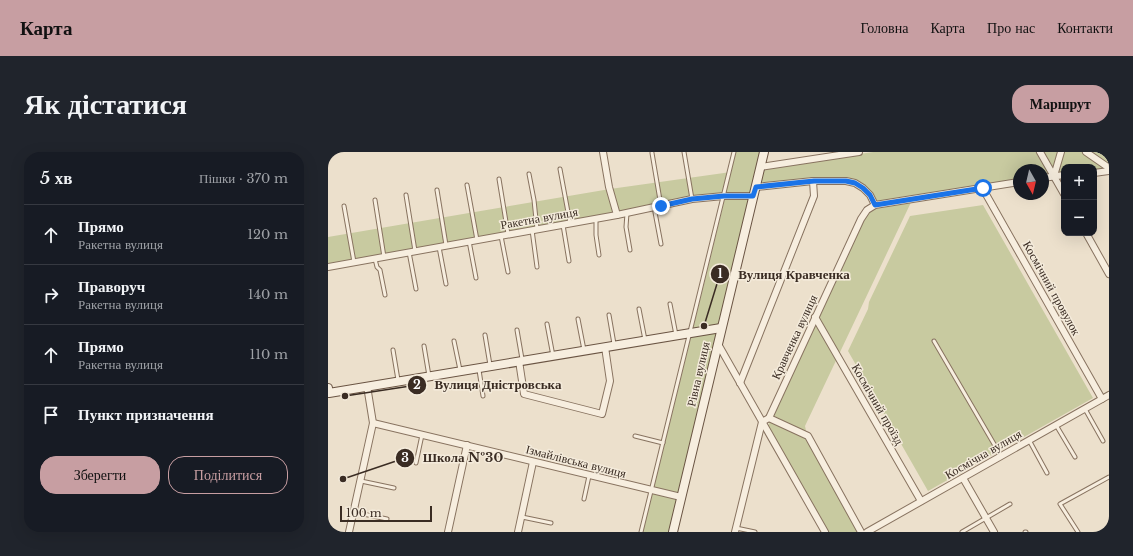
<!DOCTYPE html>
<html lang="uk">
<head>
<meta charset="utf-8">
<style>
  body { margin:0; font-family:"Libre Baskerville",serif; background:#20242c; color:#f1f3f6 }
  .controls { position:absolute; right:12px; top:12px; display:grid; overflow:hidden; border-radius:8px; box-shadow:0 4px 16px #0002 }
  .controls button { width:36px; height:36px; display:grid; place-items:center; padding:0; border:0; border-bottom:1px solid #363941; background:#171b24; color:#f1f3f6; font:20px sans-serif }
  .compass { position:absolute; left:685px; top:12px; width:36px; height:36px; border-radius:50%; background:#171b24; box-shadow:0 4px 16px #0002; rotate:172deg }
  .scale { position:absolute; left:12px; bottom:10px; width:92px; box-sizing:border-box; padding-left:4px; border:2px solid #3a2c23; border-top:0; font-size:11px; line-height:14px; white-space:nowrap; color:#3a2c23; -webkit-text-stroke:3px #f4ebdb; paint-order:stroke }
  .stop { position:absolute; width:12px; height:12px; margin:-9px; border:3px solid #1a73e8; border-radius:50%; background:#fff }
  .stop.end { background:#1a73e8; border-color:#fff; box-shadow:0 1px 4px #0008 }
  .list { margin:0; padding:0; list-style:none }
  h2 { display:flex; justify-content:space-between; align-items:center; height:52px; margin:0; padding:0 16px; font-size:17px }
  h2 small { font-size:13px; font-weight:400; color:#9ea1a6 }
  .list li { display:grid; grid-template-columns:26px 1fr auto; gap:12px; align-items:center; box-sizing:border-box; height:60px; padding:0 16px; border-top:1px solid #363941 }
  .list b { display:block; font-size:15px; white-space:nowrap }
  .list p { margin:0; font-size:13px; white-space:nowrap; color:#9ea1a6 }
  .list em { font-size:13px; font-style:normal; color:#9ea1a6 }
  .actions { display:flex; gap:8px; padding:12px 16px }
  .actions a { flex:1; padding:9px 0; border:1px solid #c79ea2; border-radius:16px; text-align:center; font-size:14px; color:#c79ea2 }
  .actions .main { background:#c79ea2; color:#111 }
  .icon { flex:none; width:22px; height:22px; fill:none; stroke:currentColor; stroke-width:2; stroke-linecap:round; stroke-linejoin:round }
  .map { position:relative; flex:none; width:781px; height:380px; overflow:hidden; border-radius:16px }
  header { display:flex; align-items:center; gap:24px; box-sizing:border-box; height:56px; padding:0 20px; background:#c79ea2; color:#111 }
  header strong { font-size:19px }
  nav { display:flex; gap:22px; margin-inline-start:auto; font-size:14px }
  .intro { display:flex; align-items:center; justify-content:space-between; box-sizing:border-box; height:96px; padding:0 24px }
  h1 { margin:0; font-size:28px }
  .button { padding:10px 18px; border-radius:16px; background:#c79ea2; color:#111; font-size:14px; font-weight:700 }
  main { display:flex; gap:24px; padding:0 24px }
  aside { flex:1; background:#171b24; border-radius:16px; box-shadow:0 4px 16px #0002 }
  .map>svg:first-child { display:block }
</style>
</head>
<body>
<header>
<strong>Карта</strong>
<nav><a>Головна</a><a>Карта</a><a>Про нас</a><a>Контакти</a></nav>
</header>
<div class="intro"><h1>Як дістатися</h1><a class="button">Маршрут</a></div>
<main>
<aside>
<h2>5 хв<small>Пішки · 370 m</small></h2>
<ul class="list">
<li><svg class="icon" aria-label="ahead" viewBox="0 0 24 24"><path d="M12 20V5M6 11l6-6 6 6"/></svg><div><b>Прямо</b><p>Ракетна вулиця</p></div><em>120 m</em></li>
<li><svg class="icon" aria-label="right" viewBox="0 0 24 24"><path d="M7 20v-9h11M14 6l5 5-5 5"/></svg><div><b>Праворуч</b><p>Ракетна вулиця</p></div><em>140 m</em></li>
<li><svg class="icon" aria-label="ahead" viewBox="0 0 24 24"><path d="M12 20V5M6 11l6-6 6 6"/></svg><div><b>Прямо</b><p>Ракетна вулиця</p></div><em>110 m</em></li>
<li><svg class="icon" aria-label="arrive" viewBox="0 0 24 24"><path d="M6 21V4h12l-3 4 3 4H6"/></svg><div><b>Пункт призначення</b></div></li>
</ul>
<div class="actions"><a class="main">Зберегти</a><a>Поділитися</a></div>
</aside>
<div class="map">
<svg width="781" height="380" viewBox="0 0 781 380">
  <rect width="100%" height="100%" fill="#ece0cc"/>
  <g fill="#c8caa0">
    <path d="M408 0H434L431 17 545 0H781V17L766 18V15H736V21L715 24V18H691V28L586 44 477 274 480 288 530 380H500L440 274 535 69 542 60 549 54 528 29 427 33 343 380H315L398 42 287 61 0 113V85L282 37 403 20Z"/>
    <path d="M655 53 765 246 600 339 520 199 540 157 541 150 582 64Z"/>
  </g>
  <g fill="none" stroke-linecap="round" stroke-linejoin="round">
    <g stroke="#887360" stroke-width="5">
      <g id="lane">
        <path d="M356 0 364 47"/>
        <path d="M324 1 333 54"/>
        <path d="M232 17 242 71"/>
        <path d="M201 22 206 48 209 77"/>
        <path d="M171 27 180 82"/>
        <path d="M139 33 149 88"/>
        <path d="M109 38 118 93"/>
        <path d="M78 43 87 99"/>
        <path d="M47 48 56 105"/>
        <path d="M16 54 26 110"/>
        <path d="M326 55 333 92"/>
        <path d="M299 61 298 75 302 98"/>
        <path d="M268 68V83L271 103"/>
        <path d="M235 73 241 109"/>
        <path d="M204 78 209 115"/>
        <path d="M173 84 180 120"/>
        <path d="M141 89 148 126"/>
        <path d="M111 95 118 132"/>
        <path d="M81 100 88 137"/>
        <path d="M47 107 49 115 52 118 57 143"/>
        <path d="M342 152 348 183"/>
        <path d="M311 157 317 188"/>
        <path d="M281 163 286 192"/>
        <path d="M250 167 256 198"/>
        <path d="M219 172 225 204"/>
        <path d="M189 178 194 207"/>
        <path d="M157 183 162 213"/>
        <path d="M126 189 132 218"/>
        <path d="M606 189 673 304"/>
        <path d="M96 194 101 224"/>
        <path d="M65 198 70 228"/>
        <path d="M151 218 155 244"/>
        <path d="M757 257 775 289"/>
        <path d="M728 273 747 305"/>
        <path d="M307 284 335 291"/>
        <path d="M701 288 719 321"/>
        <path d="M88 311 94 283"/>
        <path d="M33 329 66 336"/>
        <path d="M256 347 261 324"/>
        <path d="M26 360 59 367"/>
        <path d="M194 365 223 371"/>
        <path d="M408 376 427 380"/>
        <path d="M313 380 406 0"/>
        <path d="M634 380 682 352"/>
        <path d="M697 380H698"/>
        <path d="M750 380 732 352 781 325"/>
      </g>
    </g>
    <g stroke="#887360" stroke-width="8">
      <g id="street">
        <path d="M275 0 281 35 289 63"/>
        <path d="M712 0 736 42"/>
        <path d="M758 0 781 16"/>
        <path d="M432 15 531 0"/>
        <path d="M766 21 781 19"/>
        <path d="M726 24 733 0"/>
        <path d="M715 26 736 23"/>
        <path d="M428 35 485 29H518L527 31 535 36 542 43 547 53"/>
        <path d="M655 37 774 247"/>
        <path d="M758 81 781 122"/>
        <path d="M0 115 289 63 364 47 396 44H425"/>
        <path d="M487 165 593 349"/>
        <path d="M390 192 497 380"/>
        <path d="M191 209 196 242 274 262 282 229 277 195"/>
        <path d="M412 231 486 44 485 29"/>
        <path d="M441 266 480 284 533 380"/>
        <path d="M45 271 353 345"/>
        <path d="M635 326 666 380"/>
        <path d="M21 380 45 271 39 234"/>
        <path d="M120 380 139 293"/>
        <path d="M190 380 205 310"/>
        <path d="M407 380 434 270 441 266 533 67 539 58 547 53 691 30"/>
        <path d="M539 380 781 243"/>
      </g>
    </g>
    <g stroke="#6a5443" stroke-width="10">
      <g id="secondary">
        <path d="M0 236 1 241 393 176"/>
        <path d="M345 380 436 0"/>
      </g>
    </g>
    <use href="#lane" stroke="#f7eedf" stroke-width="3"/>
    <use href="#street" stroke="#f7eedf" stroke-width="6"/>
    <use href="#secondary" stroke="#f7eedf" stroke-width="8"/>
  </g>
  <g fill="none" stroke-linecap="round" stroke-linejoin="round">
    <path stroke="#1a73e8" stroke-width="5" d="M333 54 364 47 396 44H425L428 35 486 29H518L527 31 535 36 542 43 547 53 655 36"/>
  </g>
  <g text-anchor="middle" dominant-baseline="central" stroke-width="3" stroke-linejoin="round" paint-order="stroke">
    <g font-size="12" fill="#3a2c23" stroke="#f4ebdb">
      <text transform="translate(211 66) rotate(-10)">Ракетна вулиця</text>
      <text transform="translate(724 136) rotate(61)">Космічний провулок</text>
      <text transform="translate(466 185) rotate(-65)">Кравченка вулиця</text>
      <text transform="translate(370 222) rotate(-77)">Рівна вулиця</text>
      <text transform="translate(550 252) rotate(60)">Космічний проїзд</text>
      <text transform="translate(655 302) rotate(-30)">Космічна вулиця</text>
      <text transform="translate(248 309) rotate(14)">Ізмайлівська вулиця</text>
    </g>
  </g>
  <path fill="none" stroke="#3a2c23" stroke-width="1.5" d="M376 174L392 122M17 244L89 233M15 327L77 306"/>
  <g fill="#3a2c23" stroke="#f4ebdb" stroke-width="1.5">
    <circle cx="376" cy="174" r="4"/>
    <circle cx="17" cy="244" r="4"/>
    <circle cx="15" cy="327" r="4"/>
    <circle cx="392" cy="122" r="10"/>
    <circle cx="89" cy="233" r="10"/>
    <circle cx="77" cy="306" r="10"/>
  </g>
  <g font-size="12" text-anchor="middle" font-weight="bold" fill="#fff">
    <text x="392" y="126">1</text>
    <text x="89" y="237">2</text>
    <text x="77" y="310">3</text>
  </g>
  <g font-size="13" text-anchor="middle" font-weight="bold" fill="#3a2c23" stroke="#f4ebdb" stroke-width="3" stroke-linejoin="round" paint-order="stroke">
    <text x="466" y="127">Вулиця Кравченка</text>
    <text x="170" y="237">Вулиця Дністровська</text>
    <text x="135" y="310">Школа №30</text>
  </g>
</svg>
<div class="controls">
<button>+</button>
<button>−</button>
</div>
<svg class="compass" viewBox="-18 -18 36 36"><path d="M0-13l5 13h-10z" fill="#e53935"/><path d="M0 13l5-13h-10z" fill="#9ea1a6"/></svg>
<div class="scale">100 m</div>
<div class="stop" style="left:655px;top:36px"></div>
<div class="stop end" style="left:333px;top:54px"></div>
</div>
</main>
</body>
</html>
